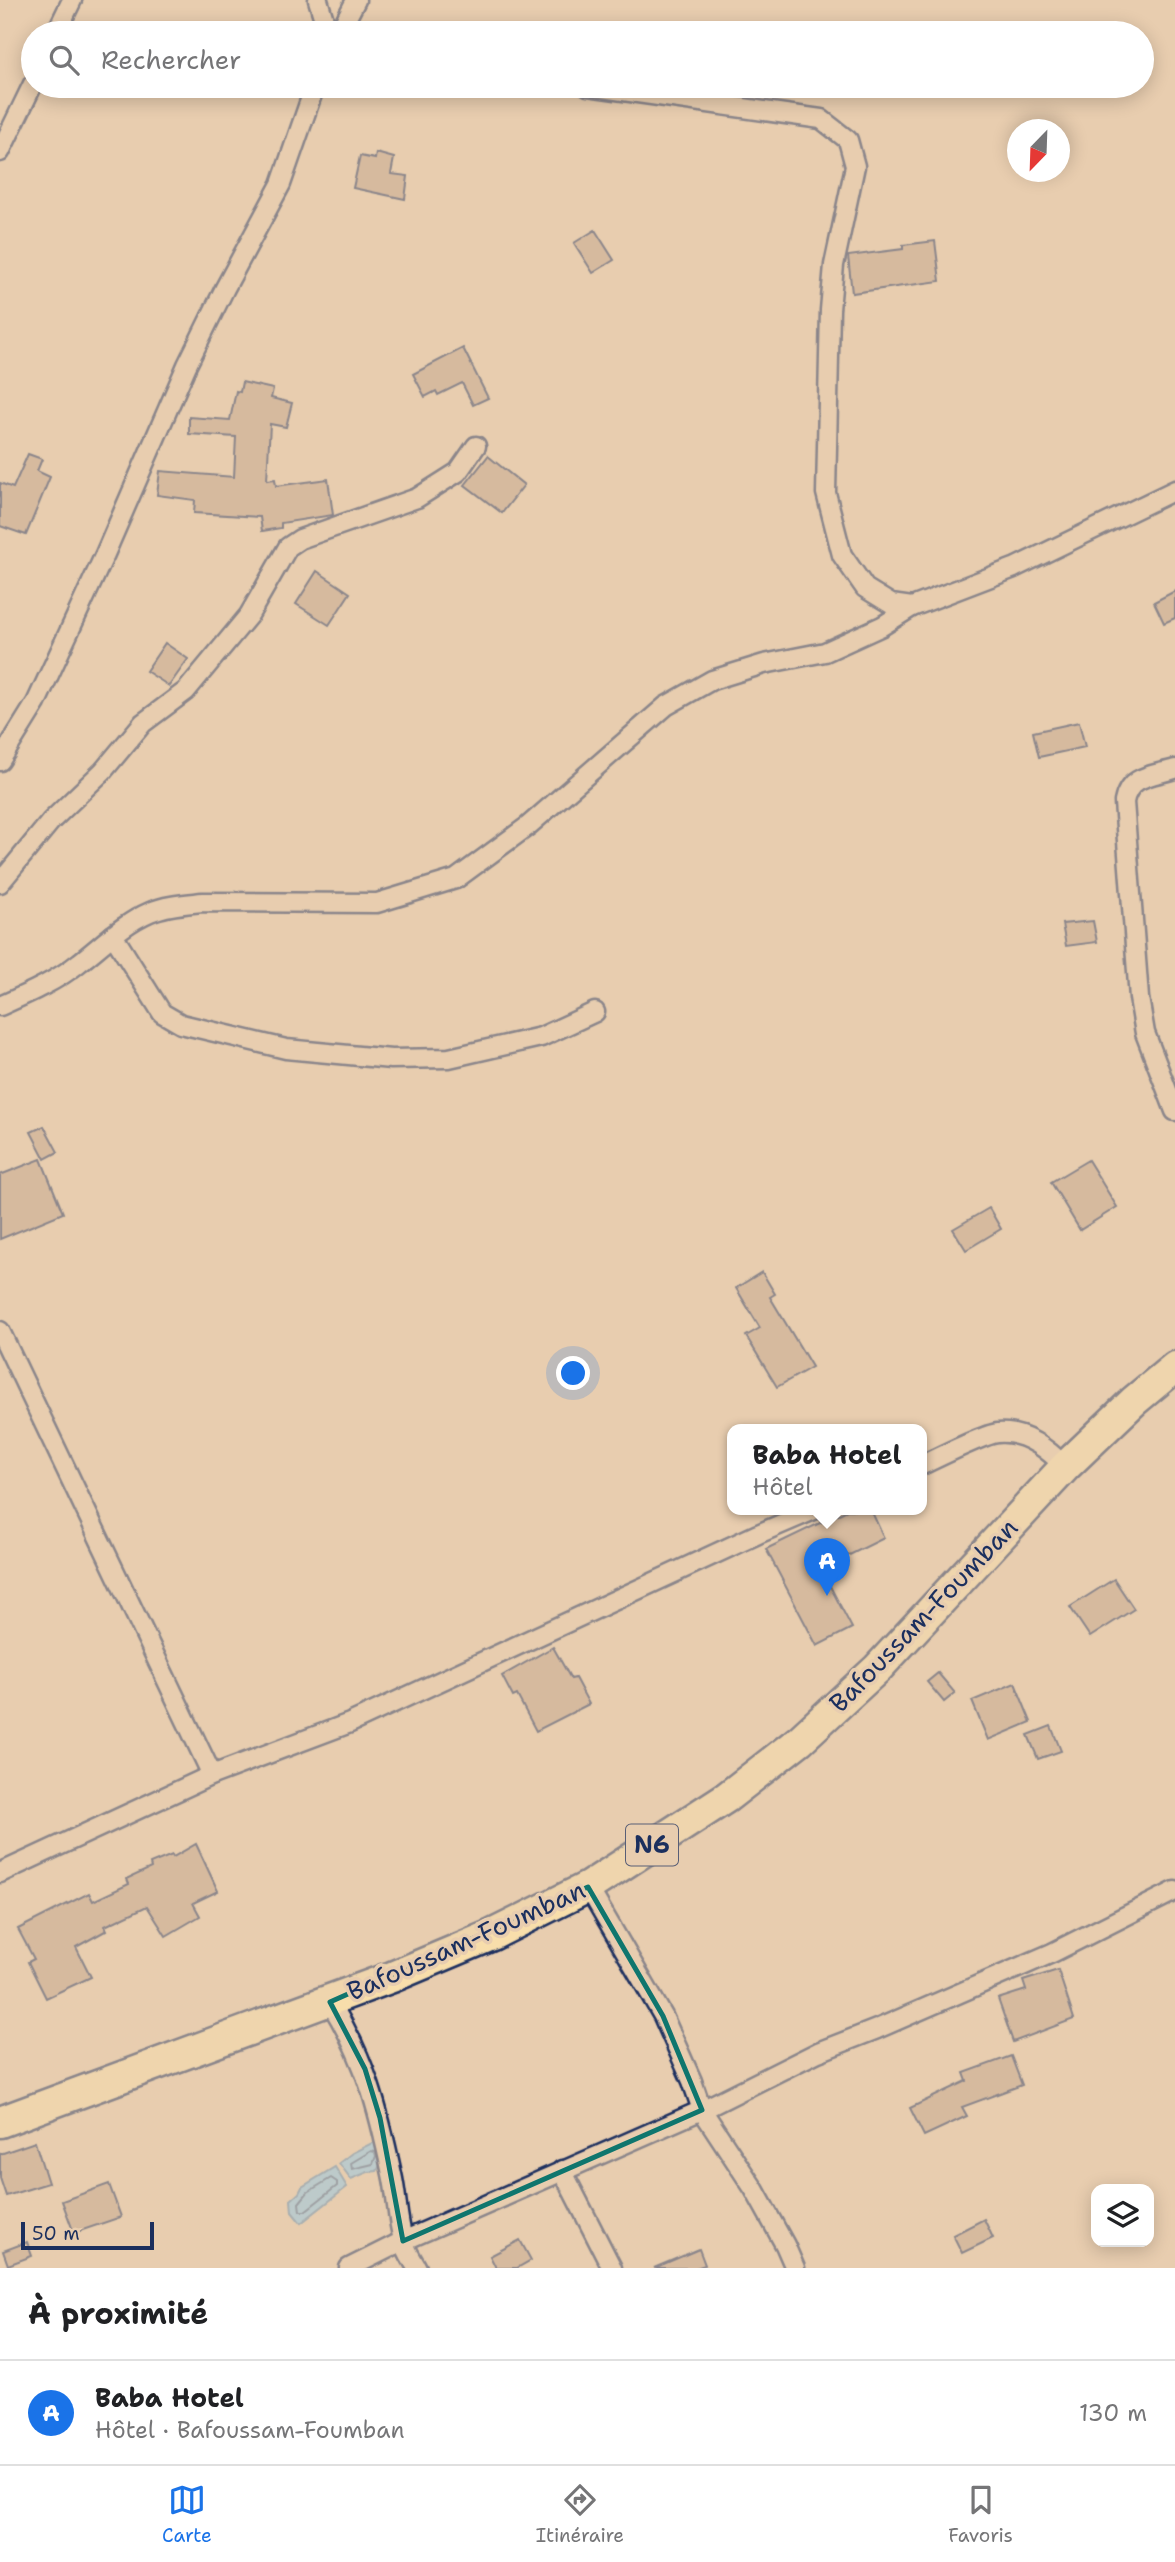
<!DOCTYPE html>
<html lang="fr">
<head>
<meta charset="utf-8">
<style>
  body { margin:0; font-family:"Shantell Sans",sans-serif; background:#f6f6f6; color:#202124 }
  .controls { position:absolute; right:21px; bottom:21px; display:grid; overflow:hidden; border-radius:14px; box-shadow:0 4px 18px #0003 }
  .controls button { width:63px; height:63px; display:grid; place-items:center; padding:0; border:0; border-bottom:2px solid #e0e0e0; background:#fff; color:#202124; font:35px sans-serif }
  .compass { position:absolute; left:1007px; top:119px; width:63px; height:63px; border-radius:50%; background:#fff; box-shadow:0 4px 18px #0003; rotate:203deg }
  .scale { position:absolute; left:21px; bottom:18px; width:133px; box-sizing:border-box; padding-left:7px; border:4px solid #1b2f5e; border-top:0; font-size:19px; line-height:24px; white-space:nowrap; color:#1b2f5e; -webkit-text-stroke:5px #e8cdaf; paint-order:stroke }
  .you { position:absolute; left:574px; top:1374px; width:24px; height:24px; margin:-18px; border:5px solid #fff; border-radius:50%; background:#1a73e8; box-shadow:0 0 0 10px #1a73e833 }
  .badge { display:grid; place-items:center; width:46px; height:46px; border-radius:50%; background:#1a73e8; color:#fff; font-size:23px; font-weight:700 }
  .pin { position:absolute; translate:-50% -58px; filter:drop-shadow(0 2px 4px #0008) }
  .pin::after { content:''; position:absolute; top:37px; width:24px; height:21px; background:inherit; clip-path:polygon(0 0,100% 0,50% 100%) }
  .popup { position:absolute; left:727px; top:1424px; width:200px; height:91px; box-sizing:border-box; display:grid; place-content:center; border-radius:14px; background:#fff; filter:drop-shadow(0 2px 5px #0005); font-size:23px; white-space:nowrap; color:#757577 }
  .popup b { font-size:26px; color:#202124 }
  .popup::after { content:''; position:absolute; left:50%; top:100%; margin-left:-14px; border:14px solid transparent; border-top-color:#fff }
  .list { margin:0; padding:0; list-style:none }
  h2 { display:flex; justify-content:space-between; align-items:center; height:91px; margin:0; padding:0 28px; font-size:30px }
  h2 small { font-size:23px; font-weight:400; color:#757577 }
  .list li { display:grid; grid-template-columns:46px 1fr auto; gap:21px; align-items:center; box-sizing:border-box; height:105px; padding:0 28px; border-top:2px solid #e0e0e0 }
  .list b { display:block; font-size:26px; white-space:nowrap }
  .list p { margin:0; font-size:23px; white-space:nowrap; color:#757577 }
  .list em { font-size:23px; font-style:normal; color:#757577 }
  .icon { flex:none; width:38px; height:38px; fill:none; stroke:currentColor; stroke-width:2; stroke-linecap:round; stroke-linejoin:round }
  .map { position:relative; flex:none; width:1175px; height:2268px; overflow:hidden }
  .search { position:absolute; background:#fff; box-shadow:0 4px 18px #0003; left:21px; right:21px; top:21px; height:77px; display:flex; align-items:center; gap:18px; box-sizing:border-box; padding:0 24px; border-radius:38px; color:#757577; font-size:26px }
  .sheet { height:196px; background:#fff }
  nav { display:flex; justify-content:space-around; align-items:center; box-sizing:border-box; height:98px; border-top:2px solid #e0e0e0; background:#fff; font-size:19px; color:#757577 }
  nav a { display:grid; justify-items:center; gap:4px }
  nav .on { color:#1a73e8 }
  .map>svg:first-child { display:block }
</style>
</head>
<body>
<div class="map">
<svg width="1175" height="2268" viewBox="0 0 1175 2268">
  <rect width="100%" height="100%" fill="#e8cdaf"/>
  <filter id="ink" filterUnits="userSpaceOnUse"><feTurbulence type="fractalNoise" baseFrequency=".0143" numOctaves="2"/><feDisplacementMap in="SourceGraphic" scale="14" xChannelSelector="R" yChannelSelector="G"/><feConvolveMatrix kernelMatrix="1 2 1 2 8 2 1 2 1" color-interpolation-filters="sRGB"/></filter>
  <g filter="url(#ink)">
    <g fill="#8ac6ea" stroke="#5e8ab2" stroke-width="2">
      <path d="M374 2142 379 2144 384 2158 377 2171 368 2172 351 2179 339 2163 352 2153Z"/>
      <path d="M335 2167 347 2187 301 2223 292 2212 291 2200 299 2193 302 2187Z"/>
    </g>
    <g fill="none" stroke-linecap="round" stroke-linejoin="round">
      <g stroke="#476b96" stroke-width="2">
        <path d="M371 2151 375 2152 376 2156 373 2164 352 2169 351 2163Z"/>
        <path d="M331 2178 337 2182V2186L305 2211H300L299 2203 308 2192Z"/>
      </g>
    </g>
    <g fill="#c2a38b" stroke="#1b2f5e" stroke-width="2">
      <path d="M376 153 394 158 391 174 408 176 405 199 353 188 360 156 375 159Z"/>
      <path d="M595 230 614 260 593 273 574 243Z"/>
      <path d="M935 241 940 281 852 293 848 256 903 249V245Z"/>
      <path d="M463 348 488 398 473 405 462 383 438 395 436 391 425 397 413 374Z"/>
      <path d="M242 382 273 389 271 398 292 403 286 427 270 424 267 480 275 479 276 486 328 479 333 515 281 523V528L262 531 260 517 194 513 195 500 157 495 160 471 234 477 236 437 189 434V417L230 420 236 391 240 392Z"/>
      <path d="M28 454 42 459 37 471 50 477 26 535 0 526V483L13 488Z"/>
      <path d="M488 456 524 485 502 513 465 485Z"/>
      <path d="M317 571 350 593 329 625 296 604Z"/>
      <path d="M1175 591V618L1164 623 1154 602Z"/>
      <path d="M165 643 188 659 169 686 146 671Z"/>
      <path d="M1079 722 1085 747 1039 757 1033 732Z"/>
      <path d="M1093 921 1097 942 1066 946 1062 924Z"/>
      <path d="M44 1126 58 1152 45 1159 31 1132Z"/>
      <path d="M41 1159 63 1213 0 1239V1175Z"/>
      <path d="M1088 1160 1117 1207 1080 1230 1051 1182Z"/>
      <path d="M989 1208 1001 1229 966 1250 953 1229Z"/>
      <path d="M762 1272 775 1294 770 1297 812 1367 777 1387 746 1336 760 1328 736 1288Z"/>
      <path d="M847 1510H871L884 1538 821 1569 852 1628 817 1646 766 1549Z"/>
      <path d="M1114 1579 1134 1609 1090 1637 1070 1607Z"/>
      <path d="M553 1647 571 1679 575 1678 589 1704 536 1731 517 1695 513 1697 502 1676Z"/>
      <path d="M938 1673 955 1693 944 1702 927 1682Z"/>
      <path d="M1015 1683 1031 1722 988 1740 972 1701Z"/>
      <path d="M1051 1726 1061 1751 1038 1759 1028 1735Z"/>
      <path d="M196 1844 218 1891 193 1903 200 1916 166 1936 147 1906 105 1926 107 1930 76 1947 91 1977 46 1998 28 1962 34 1959 18 1929 89 1893 93 1901 129 1884 127 1879 151 1868 150 1864 172 1855 173 1857Z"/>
      <path d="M1058 1970 1074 2019 1013 2042 998 1999 1026 1990 1023 1981Z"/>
      <path d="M1011 2056 1022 2085 962 2107 967 2116 924 2136 910 2108 967 2081 964 2073Z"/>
      <path d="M35 2142 48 2183 6 2196 0 2178V2154Z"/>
      <path d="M109 2184 121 2217 74 2233 62 2201Z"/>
      <path d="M984 2219 993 2238 962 2253 953 2235Z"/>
      <path d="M520 2240 531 2260 517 2268H496L490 2256Z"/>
      <path d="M27 2242 32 2256 8 2265 3 2251Z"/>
      <path d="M699 2249 705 2265 696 2268H654Z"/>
    </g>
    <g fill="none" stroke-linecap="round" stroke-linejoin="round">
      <g stroke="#1b2f5e" stroke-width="23">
        <g id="minor">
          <path d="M318 0 328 33"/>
          <path d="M56 33 72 0"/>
          <path d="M339 33 356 0"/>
          <path d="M588 86 821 119 848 140 855 166 834 265 830 310 826 493 842 555 865 588 891 604 912 607 1014 568 1175 490"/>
          <path d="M0 152 33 84"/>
          <path d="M0 761 36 703 105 554 187 365 225 288 281 184 315 86"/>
          <path d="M1175 769C1152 776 1129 775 1124 802L1139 998 1145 1033 1175 1111"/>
          <path d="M0 883 51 821 103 771 143 723 186 691 249 615 288 547 300 539 417 498 458 472 476 446"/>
          <path d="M113 935 162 1013 181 1024 286 1049 391 1059 449 1058 541 1037 595 1012"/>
          <path d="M0 1006C27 994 57 981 80 962 102 945 124 923 150 912 166 905 185 904 203 902L377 903 456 879 528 826 666 706 712 680 764 664 825 652 882 626 912 607"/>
          <path d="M0 1331 212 1775"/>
          <path d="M922 1465C937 1458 984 1434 998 1433 1024 1431 1048 1449 1065 1467"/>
          <path d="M0 1873 212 1775 350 1723 758 1534 814 1510"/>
          <path d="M588 1887 663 2016 692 2081 702 2110 754 2189 785 2245 795 2268"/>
          <path d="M330 2002C366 2060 378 2108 392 2174 397 2196 397 2218 403 2239 405 2249 412 2259 417 2268"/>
          <path d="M562 2170 612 2268"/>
          <path d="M349 2268 403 2241 702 2110 818 2052 877 2029 1052 1953 1175 1891"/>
        </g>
      </g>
      <g stroke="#1b2f5e" stroke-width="35">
        <path id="trunk" d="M0 2122 392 1977 492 1935 588 1887 727 1797 800 1740 878 1668 1065 1467 1134 1401 1175 1367"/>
      </g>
      <use href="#minor" stroke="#e8cdaf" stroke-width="18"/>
      <use href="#trunk" stroke="#f8deab" stroke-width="30"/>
    </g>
  </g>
  <path d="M0 0H1175V2268H0ZM588 1887 663 2016 702 2110 403 2241 380 2118 365 2069 330 2002Z" fill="#e8cdaf" fill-opacity=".55" fill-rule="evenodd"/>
  <path fill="none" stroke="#0f766e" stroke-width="5" stroke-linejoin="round" d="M588 1887 663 2016 702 2110 403 2241 380 2118 365 2069 330 2002Z"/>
  <g text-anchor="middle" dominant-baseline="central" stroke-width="7" stroke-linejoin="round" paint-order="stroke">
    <rect fill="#e8cdaf" stroke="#585e76" stroke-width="2" x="626" y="1824.5" width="52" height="41" rx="5"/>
    <g font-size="24" font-weight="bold" fill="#1b2f5e">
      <text x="652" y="1845">N6</text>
    </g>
    <g font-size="26" fill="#1b2f5e" stroke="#e8cdaf">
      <text transform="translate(923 1615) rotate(-46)">Bafoussam-Foumban</text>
      <text transform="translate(466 1940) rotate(-24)">Bafoussam-Foumban</text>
    </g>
  </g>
</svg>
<div class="controls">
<button><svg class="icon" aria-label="layers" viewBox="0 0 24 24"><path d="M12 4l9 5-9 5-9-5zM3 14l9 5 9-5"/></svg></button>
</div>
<svg class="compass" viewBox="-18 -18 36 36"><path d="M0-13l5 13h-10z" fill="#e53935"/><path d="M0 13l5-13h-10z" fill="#757577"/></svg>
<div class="scale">50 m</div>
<div class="you"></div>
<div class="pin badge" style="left:827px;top:1596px">A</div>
<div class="popup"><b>Baba Hotel</b>Hôtel</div>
<div class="search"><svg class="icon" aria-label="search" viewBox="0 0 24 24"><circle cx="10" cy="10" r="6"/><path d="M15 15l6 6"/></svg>Rechercher</div>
</div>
<section class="sheet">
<h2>À proximité<small></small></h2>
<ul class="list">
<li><span class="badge">A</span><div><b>Baba Hotel</b><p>Hôtel · Bafoussam-Foumban</p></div><em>130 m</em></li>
</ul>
</section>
<nav>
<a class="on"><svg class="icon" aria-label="map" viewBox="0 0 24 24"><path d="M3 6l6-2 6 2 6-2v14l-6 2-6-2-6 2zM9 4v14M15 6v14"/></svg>Carte</a>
<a><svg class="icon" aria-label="directions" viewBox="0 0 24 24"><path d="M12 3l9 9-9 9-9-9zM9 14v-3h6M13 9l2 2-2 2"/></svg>Itinéraire</a>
<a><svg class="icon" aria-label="saved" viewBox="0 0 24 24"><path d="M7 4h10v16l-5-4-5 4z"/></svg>Favoris</a>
</nav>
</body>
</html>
